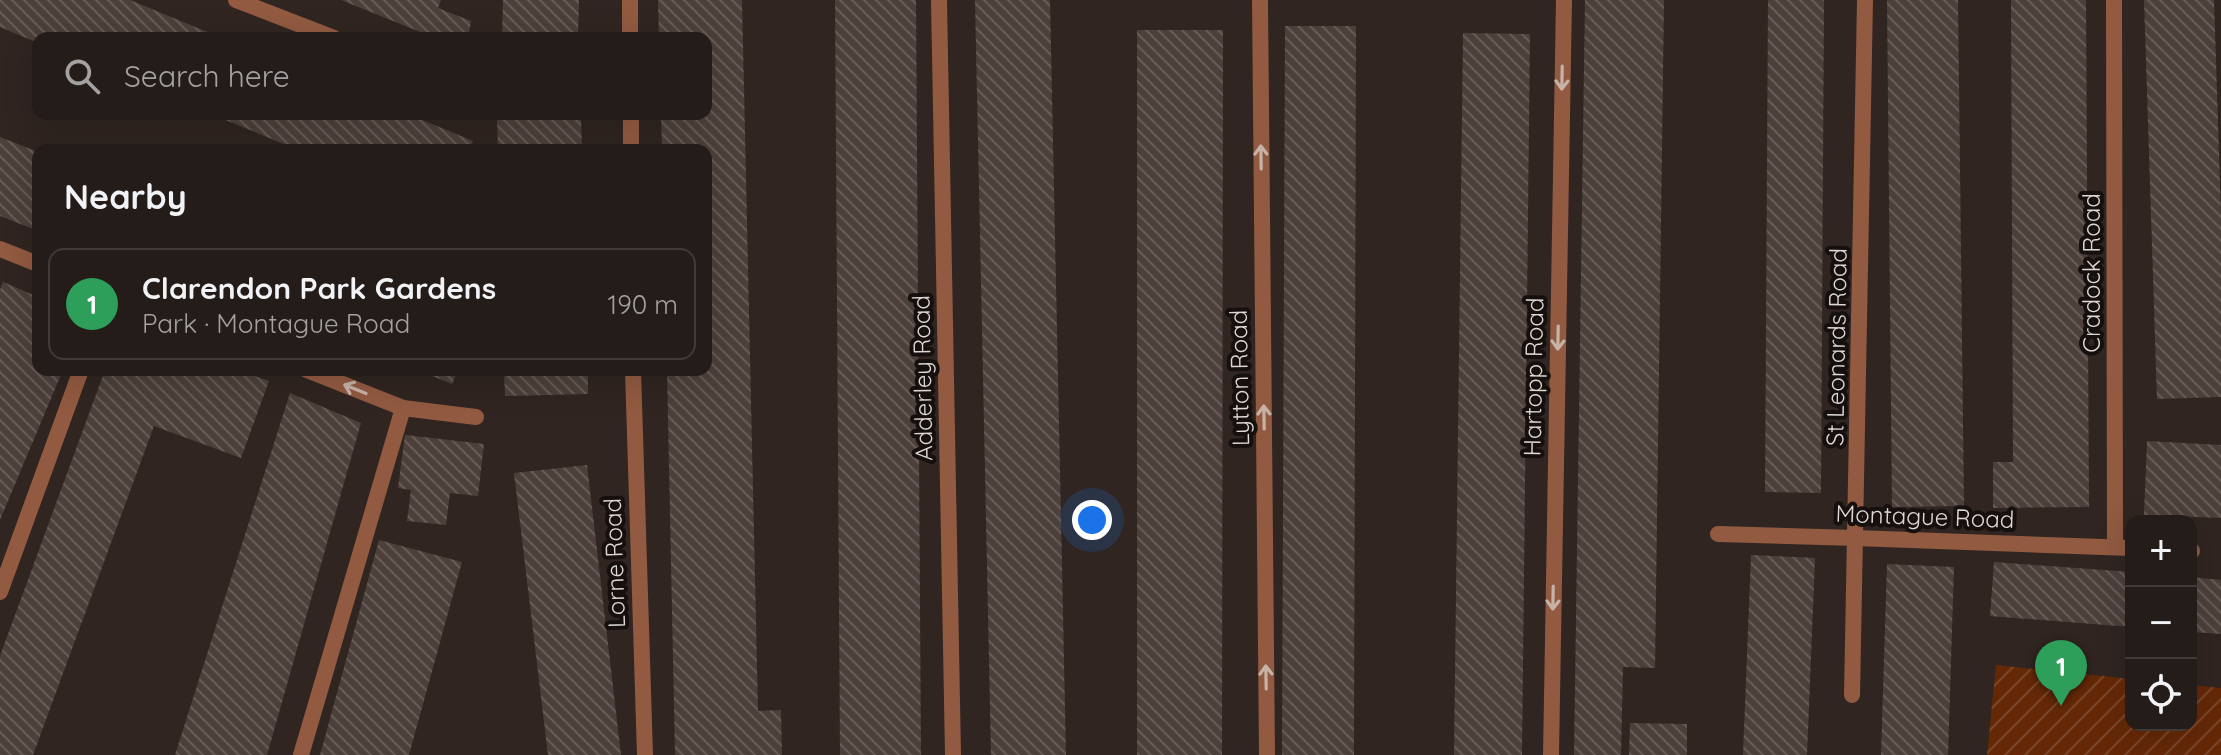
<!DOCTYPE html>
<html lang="en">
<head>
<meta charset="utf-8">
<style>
  body { margin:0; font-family:Quicksand,sans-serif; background:#2c2521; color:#f1f3f6 }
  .controls { position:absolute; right:24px; bottom:24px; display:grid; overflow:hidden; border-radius:16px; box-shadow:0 8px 32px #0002 }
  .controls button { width:72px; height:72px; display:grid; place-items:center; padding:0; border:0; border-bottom:2px solid #413a37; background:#241c18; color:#f1f3f6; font:40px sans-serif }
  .you { position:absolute; left:1092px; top:520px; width:28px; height:28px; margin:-20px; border:6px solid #fff; border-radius:50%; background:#1a73e8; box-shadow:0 0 0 12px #1a73e833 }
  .badge { display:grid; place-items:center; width:52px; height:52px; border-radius:50%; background:#ea580c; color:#fff; font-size:26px; font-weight:700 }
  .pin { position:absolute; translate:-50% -66px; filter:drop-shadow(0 2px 4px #0008) }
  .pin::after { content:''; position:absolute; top:42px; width:28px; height:24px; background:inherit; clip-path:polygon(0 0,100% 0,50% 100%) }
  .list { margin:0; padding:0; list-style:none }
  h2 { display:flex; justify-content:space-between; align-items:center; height:104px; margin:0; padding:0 32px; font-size:34px }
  h2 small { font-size:26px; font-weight:400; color:#a3a1a2 }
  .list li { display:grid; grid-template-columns:52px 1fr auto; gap:24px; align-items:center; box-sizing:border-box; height:112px; margin:0 16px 16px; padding:0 16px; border:2px solid #413a37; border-radius:16px }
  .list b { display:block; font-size:30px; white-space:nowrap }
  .list p { margin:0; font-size:26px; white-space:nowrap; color:#a3a1a2 }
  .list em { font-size:26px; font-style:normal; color:#a3a1a2 }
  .icon { flex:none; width:44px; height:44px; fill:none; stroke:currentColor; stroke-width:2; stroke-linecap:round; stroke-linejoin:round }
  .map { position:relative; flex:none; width:2221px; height:755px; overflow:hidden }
  .search { position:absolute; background:#241c18; box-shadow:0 8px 32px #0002; left:32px; top:32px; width:680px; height:88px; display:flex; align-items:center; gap:20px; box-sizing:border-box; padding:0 28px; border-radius:16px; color:#a3a1a2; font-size:30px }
  .panel { position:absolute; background:#241c18; box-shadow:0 8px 32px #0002; left:32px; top:144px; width:680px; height:232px; border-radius:16px }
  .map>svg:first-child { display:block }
</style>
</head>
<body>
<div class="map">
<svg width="2221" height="755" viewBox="0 0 2221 755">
  <defs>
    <pattern id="garden-furrows" width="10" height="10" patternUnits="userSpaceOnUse" patternTransform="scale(2)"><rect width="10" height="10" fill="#642807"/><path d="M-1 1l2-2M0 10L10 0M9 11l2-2" fill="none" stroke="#7a462a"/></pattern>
    <pattern id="building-back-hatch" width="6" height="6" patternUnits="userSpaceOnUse" patternTransform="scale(2)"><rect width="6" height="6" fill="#4d403b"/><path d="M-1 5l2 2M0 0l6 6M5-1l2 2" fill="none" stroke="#665b56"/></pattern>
  </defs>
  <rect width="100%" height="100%" fill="#302520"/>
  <path fill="url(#garden-furrows)" d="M1996 665 2131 679V725H2191V685L2221 688V755H1987Z"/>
  <g fill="url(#building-back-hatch)">
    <path d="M0 0H130L222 38H38V43L0 27Z"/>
    <path d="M341 0H441L438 8 471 21 468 38H435Z"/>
    <path d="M503 0H579L578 38H502Z"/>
    <path d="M658 0H742L758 711 781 710 782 755H675L667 370H706V150H662L661 114H706V38H659Z"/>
    <path d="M835 0H916L921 755H840Z"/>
    <path d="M975 0H1050L1066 755H991Z"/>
    <path d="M1585 0H1664L1655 668 1623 667 1621 755H1574Z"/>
    <path d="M1768 0H1824L1821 493 1765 492Z"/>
    <path d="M1887 0H1958L1964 506 1892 507Z"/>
    <path d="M2011 0H2086L2089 507 1993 508V462H2013Z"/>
    <path d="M2144 0H2214L2221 214V397L2157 399Z"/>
    <path d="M1285 26H1356L1354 755H1282Z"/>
    <path d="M1137 30H1223L1222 755H1137Z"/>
    <path d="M1463 33 1530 34 1522 755H1454Z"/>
    <path d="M211 114H408L473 141 469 150H298Z"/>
    <path d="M581 118 582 150H498L497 120Z"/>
    <path d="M0 137 38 152V231L0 216Z"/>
    <path d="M3 282 38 297V370H63L0 520V290Z"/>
    <path d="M105 370H238L269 381 241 458 154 426 33 755H0V656Z"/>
    <path d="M417 370H458L452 384Z"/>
    <path d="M504 370H588V394L505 396Z"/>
    <path d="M290 393 361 423 267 755H175Z"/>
    <path d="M405 435 484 444 478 496 450 493 446 525 407 521 411 490 398 488Z"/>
    <path d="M2147 441 2221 445V518L2144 515Z"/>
    <path d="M587 465 621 755H548L514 473Z"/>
    <path d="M379 540 462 562 409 755H320Z"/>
    <path d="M1751 555 1815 558 1807 755H1743Z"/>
    <path d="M1994 562 2131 572V627L1990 616Z"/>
    <path d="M1887 564 1954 567 1948 755H1881Z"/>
    <path d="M2191 577 2221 580V634L2191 632Z"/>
    <path d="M1630 723 1687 724V755H1629Z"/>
  </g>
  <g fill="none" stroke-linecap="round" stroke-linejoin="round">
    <path stroke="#915a41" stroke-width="16" d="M1718 534 1856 538"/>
    <g stroke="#915a41" stroke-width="16">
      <path d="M236 0 334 38"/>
      <path d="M630 0V38"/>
      <path d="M939 0 953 755"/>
      <path d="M1260 0 1267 755"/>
      <path d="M2114 0 2115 547"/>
      <path d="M631 114V150"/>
      <path d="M0 249 38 264"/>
      <path d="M307 370 403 408 476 417"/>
      <path d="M633 370 645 755"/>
      <path d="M1856 538 2131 548"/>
      <path d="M2191 551H2192"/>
      <path d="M0 592 81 370"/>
      <path d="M1852 695 1865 0"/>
      <path d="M301 755 403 408"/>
      <path d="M1551 755 1564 0"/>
    </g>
  </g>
  <defs><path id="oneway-shaft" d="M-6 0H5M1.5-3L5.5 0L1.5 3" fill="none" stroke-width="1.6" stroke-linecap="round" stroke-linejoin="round" transform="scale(2)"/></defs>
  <g stroke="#c7b2a7">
    <use href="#oneway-shaft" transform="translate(1562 78) rotate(91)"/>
    <use href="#oneway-shaft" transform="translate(1261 157) rotate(-91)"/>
    <use href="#oneway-shaft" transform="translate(1558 338) rotate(91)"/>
    <use href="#oneway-shaft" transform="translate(355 389) rotate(-158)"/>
    <use href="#oneway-shaft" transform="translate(1264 417) rotate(-91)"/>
    <use href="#oneway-shaft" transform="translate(1553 598) rotate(91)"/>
    <use href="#oneway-shaft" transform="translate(1266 677) rotate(-91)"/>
  </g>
  <g text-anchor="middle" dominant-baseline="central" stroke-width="8" stroke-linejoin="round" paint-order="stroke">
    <g font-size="24" fill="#ded7d3" stroke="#150f0d">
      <text transform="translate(2091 273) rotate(-90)">Cradock Road</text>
      <text transform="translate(1836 347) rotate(-89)">St Leonards Road</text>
      <text transform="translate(1533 377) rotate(-89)">Hartopp Road</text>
      <text transform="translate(922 378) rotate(-91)">Adderley Road</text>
      <text transform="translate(1239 378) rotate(-91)">Lytton Road</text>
      <text transform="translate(1925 516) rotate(2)">Montague Road</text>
      <text transform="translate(614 563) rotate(-92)">Lorne Road</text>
    </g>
  </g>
</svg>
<div class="controls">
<button>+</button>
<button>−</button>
<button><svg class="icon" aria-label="locate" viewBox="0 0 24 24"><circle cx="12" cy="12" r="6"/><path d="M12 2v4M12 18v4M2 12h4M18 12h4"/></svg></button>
</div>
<div class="you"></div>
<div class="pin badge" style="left:2061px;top:706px;background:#2e9e5b">1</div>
<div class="search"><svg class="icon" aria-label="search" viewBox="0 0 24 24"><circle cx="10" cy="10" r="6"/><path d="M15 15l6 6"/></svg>Search here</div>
<section class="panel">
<h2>Nearby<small></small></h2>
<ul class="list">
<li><span class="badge" style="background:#2e9e5b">1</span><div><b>Clarendon Park Gardens</b><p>Park · Montague Road</p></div><em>190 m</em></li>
</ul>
</section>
</div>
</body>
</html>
